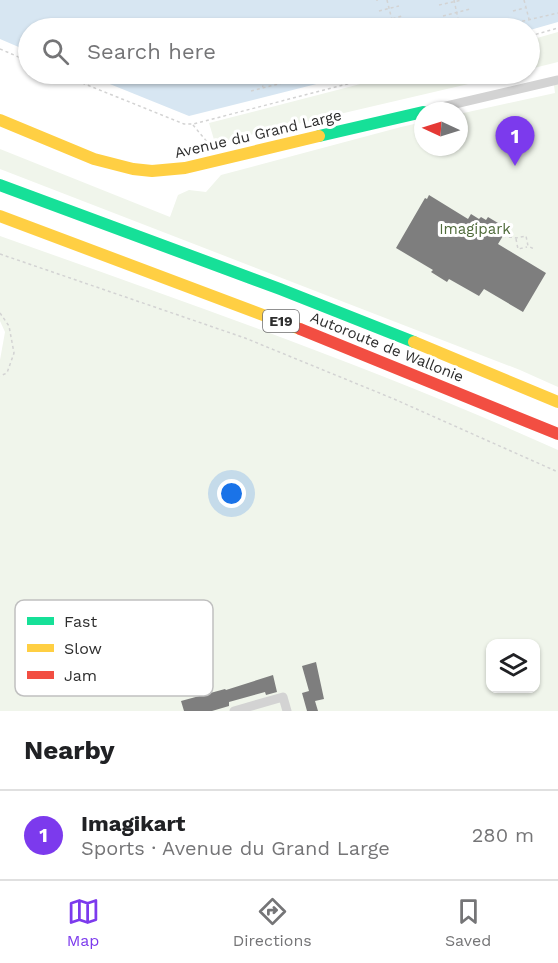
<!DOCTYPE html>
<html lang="en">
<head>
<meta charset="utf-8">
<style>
  body { margin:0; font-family:"Work Sans",sans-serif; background:#f2f2f2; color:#202124 }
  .controls { position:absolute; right:18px; bottom:18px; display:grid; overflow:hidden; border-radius:12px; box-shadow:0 2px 4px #0004 }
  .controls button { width:54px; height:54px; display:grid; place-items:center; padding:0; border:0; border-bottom:2px solid #e0e0e0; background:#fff; color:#202124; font:30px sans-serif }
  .compass { position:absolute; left:414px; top:102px; width:54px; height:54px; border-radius:50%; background:#fff; box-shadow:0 2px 4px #0004; rotate:274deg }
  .you { position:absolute; left:232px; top:494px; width:21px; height:21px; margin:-15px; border:4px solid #fff; border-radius:50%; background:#1a73e8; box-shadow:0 0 0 9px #1a73e833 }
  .badge { display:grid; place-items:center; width:39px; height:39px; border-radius:50%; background:#7c3aed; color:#fff; font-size:20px; font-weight:700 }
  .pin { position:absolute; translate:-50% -50px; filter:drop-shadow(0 2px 3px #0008) }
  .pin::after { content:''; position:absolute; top:32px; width:21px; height:18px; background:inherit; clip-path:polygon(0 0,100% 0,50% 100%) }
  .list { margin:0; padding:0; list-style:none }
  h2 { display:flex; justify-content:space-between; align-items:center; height:78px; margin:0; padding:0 24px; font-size:26px }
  h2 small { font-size:20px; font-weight:400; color:#757577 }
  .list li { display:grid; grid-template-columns:39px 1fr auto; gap:18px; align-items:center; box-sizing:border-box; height:90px; padding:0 24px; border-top:2px solid #e0e0e0 }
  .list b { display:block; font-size:22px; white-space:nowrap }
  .list p { margin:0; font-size:20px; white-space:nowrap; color:#757577 }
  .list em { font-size:20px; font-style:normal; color:#757577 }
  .icon { flex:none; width:33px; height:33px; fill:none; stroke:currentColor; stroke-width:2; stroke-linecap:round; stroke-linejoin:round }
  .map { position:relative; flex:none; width:558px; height:711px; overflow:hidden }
  .search { position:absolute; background:#fff; box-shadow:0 2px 4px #0004; left:18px; right:18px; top:18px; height:66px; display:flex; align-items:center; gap:15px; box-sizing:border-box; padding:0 21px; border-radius:33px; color:#757577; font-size:22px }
  .sheet { height:168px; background:#fff }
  nav { display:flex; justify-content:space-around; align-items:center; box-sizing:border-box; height:84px; border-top:2px solid #e0e0e0; background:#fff; font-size:16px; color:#757577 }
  nav a { display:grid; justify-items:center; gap:3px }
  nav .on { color:#7c3aed }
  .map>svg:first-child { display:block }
</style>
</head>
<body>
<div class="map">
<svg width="558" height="711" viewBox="0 0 558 711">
  <rect width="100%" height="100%" fill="#fff"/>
  <g fill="#f0f5eb" fill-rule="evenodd">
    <path d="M558 32V62L530 69V40Z"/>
    <path d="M399 74H511L215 143 209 123Z"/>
    <path d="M558 84V387L520 370 0 169V149L170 217 178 195 189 190 206 192 221 175 401 127 423 122V147H459V114L555 93 554 85Z"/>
    <path d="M0 236C188 303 376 368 558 450V711H0V360L5 332 0 321ZM490 644H536V688H490Z"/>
  </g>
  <g fill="#d7e6f2">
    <path d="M0 0H558V22L530 30 28 28V51L0 39Z"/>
    <path d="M85 74H356L189 116Z"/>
  </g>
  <g fill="#7e7e7e">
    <path d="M429 195 468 219 471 214 479 219 481 217 486 220 488 217 503 226 502 228 506 231 498 244 546 273 523 312 484 289 479 296 449 279 447 282 431 272 433 270 396 248 425 198 427 199Z"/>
    <path d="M316 662 324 699 315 701 318 711H307L302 693 309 691 302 666Z"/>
    <path d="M273 675 277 692 266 695 265 692 229 702V706L212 711H184L181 701 225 689 226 690Z"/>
  </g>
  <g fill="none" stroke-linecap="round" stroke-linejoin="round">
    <g stroke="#d3d3d3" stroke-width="1.5" stroke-dasharray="3 3" stroke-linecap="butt">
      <path d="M376 0H378"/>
      <path d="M387 0 394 28"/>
      <path d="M454 0 460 28"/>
      <path d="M524 0 529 19"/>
      <path d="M439 5 462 0"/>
      <path d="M379 11 399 6"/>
      <path d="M513 11 525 8"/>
      <path d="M443 16 470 9"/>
      <path d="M381 22 402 16"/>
      <path d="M342 28 353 25"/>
      <path d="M400 28 404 27"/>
      <path d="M445 28 473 21"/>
      <path d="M493 28 558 13"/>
      <path d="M530 36 558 28"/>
      <path d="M0 49 28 61"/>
      <path d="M60 74 184 124H193L386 74"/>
      <path d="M259 74 263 87"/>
      <path d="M254 83 261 81"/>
      <path d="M251 91 318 74"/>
      <path d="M193 125 213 149"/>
      <path d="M503 236 516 238 526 236 528 246 534 249"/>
      <path d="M516 239 518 249 527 247"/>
      <path d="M0 254 245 338 394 399 558 472"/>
      <path d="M0 313 9 326 14 353 7 373 0 376"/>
    </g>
    <g stroke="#d3d3d3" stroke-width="9">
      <path d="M425 111 558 80"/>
      <path d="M234 711 283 697 287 711"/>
    </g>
    <g stroke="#16e098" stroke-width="12">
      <path d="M319 136 423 112"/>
      <path d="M0 185 280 289 414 342"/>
    </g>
    <g stroke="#ffcf43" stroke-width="12">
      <path d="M0 120 94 159 133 169 152 171 185 168 319 136"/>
      <path d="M0 216 300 329"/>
      <path d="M414 342 558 402"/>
    </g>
    <path stroke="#f24e42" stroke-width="12" d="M300 329 558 434"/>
  </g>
  <g text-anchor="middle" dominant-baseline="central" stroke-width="6" stroke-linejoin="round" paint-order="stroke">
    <rect fill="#fff" stroke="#6d6d6d" stroke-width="1.5" x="263" y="310" width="36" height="22" rx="4.5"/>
    <g font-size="14" font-weight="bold" fill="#2e2e2e">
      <text x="281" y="321">E19</text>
    </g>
    <g font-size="15" fill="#2e2e2e" stroke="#fff">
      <text transform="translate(258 134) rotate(-13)">Avenue du Grand Large</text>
      <text transform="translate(387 347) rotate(22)">Autoroute de Wallonie</text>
    </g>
    <g font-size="15" fill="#4f6b3a" stroke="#fff">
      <text x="475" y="229">Imagipark</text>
    </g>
  </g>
  <rect x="15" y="600" width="198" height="96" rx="9" fill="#fff" stroke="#c0c0c0" stroke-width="1.5"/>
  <rect x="27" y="617" width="27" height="8" fill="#16e098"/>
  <rect x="27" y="644" width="27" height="8" fill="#ffcf43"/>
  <rect x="27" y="671" width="27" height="8" fill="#f24e42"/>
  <g font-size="16" fill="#2e2e2e">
    <text x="64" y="627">Fast</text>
    <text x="64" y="654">Slow</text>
    <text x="64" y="681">Jam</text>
  </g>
</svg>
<div class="controls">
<button><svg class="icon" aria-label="layers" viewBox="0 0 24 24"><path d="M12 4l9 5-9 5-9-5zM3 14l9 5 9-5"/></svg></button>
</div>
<svg class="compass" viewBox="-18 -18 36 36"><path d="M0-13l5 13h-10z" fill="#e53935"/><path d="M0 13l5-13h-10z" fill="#757577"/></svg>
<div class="you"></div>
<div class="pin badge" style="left:515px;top:166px">1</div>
<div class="search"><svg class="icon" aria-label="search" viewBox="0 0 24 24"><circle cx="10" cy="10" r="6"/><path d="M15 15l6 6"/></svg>Search here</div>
</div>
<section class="sheet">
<h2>Nearby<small></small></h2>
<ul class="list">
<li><span class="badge">1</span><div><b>Imagikart</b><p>Sports · Avenue du Grand Large</p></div><em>280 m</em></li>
</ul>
</section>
<nav>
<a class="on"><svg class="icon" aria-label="map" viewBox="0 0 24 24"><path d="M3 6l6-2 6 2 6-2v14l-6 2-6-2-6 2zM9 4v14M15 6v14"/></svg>Map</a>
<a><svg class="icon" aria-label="directions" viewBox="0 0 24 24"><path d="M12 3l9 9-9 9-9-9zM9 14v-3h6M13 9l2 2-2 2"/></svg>Directions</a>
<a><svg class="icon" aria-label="saved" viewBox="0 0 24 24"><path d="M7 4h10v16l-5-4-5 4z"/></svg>Saved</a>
</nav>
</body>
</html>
